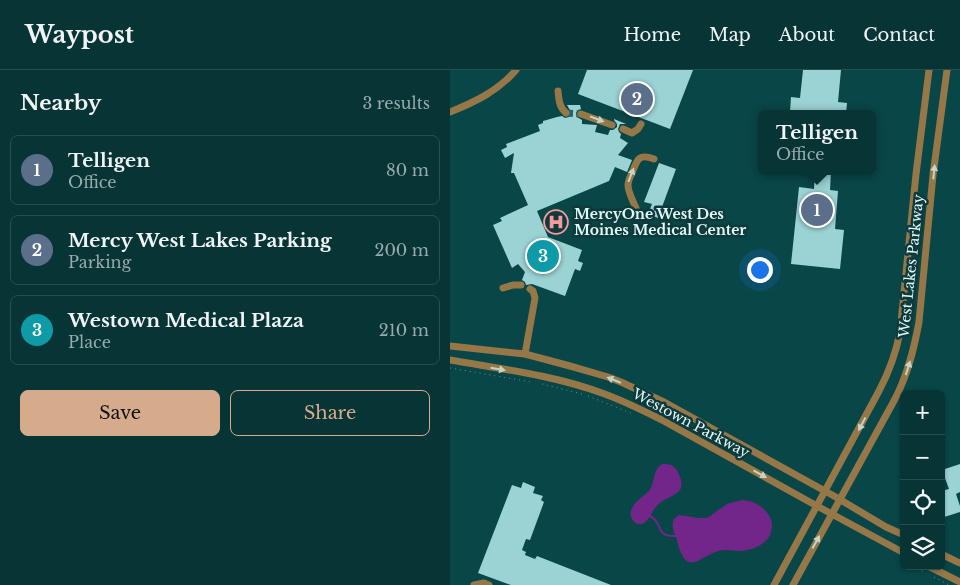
<!DOCTYPE html>
<html lang="en">
<head>
<meta charset="utf-8">
<style>
  body { margin:0; font-family:"Libre Baskerville",serif; background:#153f41; color:#f1f3f6 }
  .controls { position:absolute; right:15px; bottom:15px; display:grid; overflow:hidden; border-radius:8px; box-shadow:0 1px 4px #0004 }
  .controls button { width:45px; height:45px; display:grid; place-items:center; padding:0; border:0; border-bottom:1px solid #284f50; background:#073435; color:#f1f3f6; font:25px sans-serif }
  .you { position:absolute; left:309px; top:199px; width:18px; height:18px; margin:-12px; border:4px solid #fff; border-radius:50%; background:#1a73e8; box-shadow:0 0 0 8px #1a73e833 }
  .badge { display:grid; place-items:center; width:32px; height:32px; border-radius:50%; background:#d6ab8b; color:#fff; font-size:16px; font-weight:700 }
  .pin { position:absolute; translate:-50% -50%; border:2px solid #fff; box-shadow:0 1px 5px #0006 }
  .popup { position:absolute; left:308px; top:40px; width:118px; height:65px; box-sizing:border-box; display:grid; place-content:center; border-radius:8px; background:#073435; filter:drop-shadow(0 1px 4px #0005); font-size:16px; white-space:nowrap; color:#98aaad }
  .popup b { font-size:19px; color:#f1f3f6 }
  .popup::after { content:''; position:absolute; left:50%; top:100%; margin-left:-10px; border:10px solid transparent; border-top-color:#073435 }
  .list { margin:0; padding:0; list-style:none }
  h2 { display:flex; justify-content:space-between; align-items:center; height:65px; margin:0; padding:0 20px; font-size:21px }
  h2 small { font-size:16px; font-weight:400; color:#98aaad }
  .list li { display:grid; grid-template-columns:32px 1fr auto; gap:15px; align-items:center; box-sizing:border-box; height:70px; margin:0 10px 10px; padding:0 10px; border:1px solid #284f50; border-radius:8px }
  .list b { display:block; font-size:19px; white-space:nowrap }
  .list p { margin:0; font-size:16px; white-space:nowrap; color:#98aaad }
  .list em { font-size:16px; font-style:normal; color:#98aaad }
  .actions { display:flex; gap:10px; padding:15px 20px }
  .actions a { flex:1; padding:11px 0; border:1px solid #d6ab8b; border-radius:8px; text-align:center; font-size:18px; color:#d6ab8b }
  .actions .main { background:#d6ab8b; color:#111 }
  .icon { flex:none; width:28px; height:28px; fill:none; stroke:currentColor; stroke-width:2; stroke-linecap:round; stroke-linejoin:round }
  .map { position:relative; flex:none; width:510px; height:515px; overflow:hidden }
  header { display:flex; align-items:center; gap:30px; box-sizing:border-box; height:70px; padding:0 25px; background:#073435; border-bottom:1px solid #284f50 }
  header strong { font-size:24px }
  nav { display:flex; gap:28px; margin-inline-start:auto; font-size:18px }
  main { display:flex }
  aside { flex:1; background:#073435 }
  .map>svg:first-child { display:block }
</style>
</head>
<body>
<header>
<strong>Waypost</strong>
<nav><a>Home</a><a>Map</a><a>About</a><a>Contact</a></nav>
</header>
<main>
<aside>
<h2>Nearby<small>3 results</small></h2>
<ul class="list">
<li><span class="badge" style="background:#5c6f8a">1</span><div><b>Telligen</b><p>Office</p></div><em>80 m</em></li>
<li><span class="badge" style="background:#5c6f8a">2</span><div><b>Mercy West Lakes Parking</b><p>Parking</p></div><em>200 m</em></li>
<li><span class="badge" style="background:#0f9aa8">3</span><div><b>Westown Medical Plaza</b><p>Place</p></div><em>210 m</em></li>
</ul>
<div class="actions"><a class="main">Save</a><a>Share</a></div>
</aside>
<div class="map">
<svg width="510" height="515" viewBox="0 0 510 515">
  <rect width="100%" height="100%" fill="#094647"/>
  <g fill="#722689">
    <path d="M212 394C216 394 220 394 223 396 229 400 234 414 230 420 225 427 212 428 205 438 202 442 199 450 194 453 186 458 179 448 181 441 184 431 193 427 199 421 206 412 201 402 212 394Z"/>
    <path d="M292 430C302 431 311 434 318 444 322 449 323 455 321 462 318 474 303 480 291 481 283 481 276 479 268 481 249 487 237 507 228 474 226 464 220 458 224 449L229 445 248 448H257L277 434Z"/>
  </g>
  <g fill="none" stroke-linecap="round" stroke-linejoin="round">
    <path stroke="#722689" stroke-width="2" d="M200 446C214 453 204 467 226 466"/>
  </g>
  <g fill="#9bd2d3">
    <path d="M137 0H243L220 59 128 24Z"/>
    <path d="M353 0H391L388 32 397 33 396 44H352L340 42 341 27 350 28Z"/>
    <path d="M117 35H130L131 39 128 40 126 43 127 47 132 50V54L147 55 145 62 158 65 160 60H163L167 57V54L164 50V49L176 54H170L168 59 169 62 171 64 170 68 178 73 168 85 182 90 177 102 165 97 159 111 87 141 98 167 132 180 128 191 133 193 130 201 125 199 115 226 82 214 76 215 75 212 72 210 75 202 68 194 62 198 43 155 52 151 50 148 78 135 64 103H61L64 83 55 88 51 80 57 77 56 74 90 61 88 55 93 53V51L107 47 112 46 115 48 119 47 121 42Z"/>
    <path d="M209 93 226 99 208 148 198 144 202 134 194 132Z"/>
    <path d="M365 101H381L380 120 388 121 385 159 394 160 390 199 341 194 349 117 364 119Z"/>
    <path d="M510 394V422L506 424 510 436V442L491 448V421L499 419 492 400Z"/>
    <path d="M73 412 85 417 83 423 93 426 91 430 94 432 80 470 76 469 72 480 76 482 75 485 85 489 87 486 161 515H61L28 503 62 415 71 418Z"/>
  </g>
  <g fill="none" stroke-linecap="round" stroke-linejoin="round">
    <path stroke="#296162" stroke-width="7" stroke-dasharray="7 3.5" stroke-linecap="butt" d="M116 43 131 44"/>
    <g stroke="#629091" stroke-width="1" stroke-dasharray="1 4" stroke-linecap="butt">
      <path d="M0 298 81 312"/>
      <path d="M92 314 132 324"/>
      <path d="M138 326 183 344"/>
      <path d="M463 496 474 502"/>
      <path d="M484 507 499 515"/>
    </g>
    <g stroke="#957748" stroke-width="7">
      <path d="M108 21C109 30 109 37 116 43"/>
      <path d="M0 42C25 32 48 21 66 0"/>
      <path d="M131 44 162 55"/>
      <path d="M173 59 182 63 188 59 191 54"/>
      <path d="M186 138C183 131 178 122 178 115 178 111 180 107 182 103 187 90 188 83 204 89"/>
      <path d="M53 218 63 215H71"/>
      <path d="M0 276 75 284 120 296 158 307 171 312 214 332 384 426 436 457 454 465"/>
      <path d="M75 284 85 228 83 221 80 219"/>
      <path d="M0 290C51 299 103 305 152 323 172 330 192 340 212 350L367 436 454 483"/>
      <path d="M491 484 510 493"/>
      <path d="M478 496 510 512"/>
      <path d="M24 515 34 513 39 515"/>
      <path d="M324 515 429 321C439 302 446 283 450 262L466 104 479 0"/>
      <path d="M343 515 445 329C458 304 464 279 469 252L483 105 497 0"/>
    </g>
  </g>
  <defs><path id="oneway-solid" d="M-6-.8H1V-3.2L6.5 0L1 3.2V.8H-6Z" transform="scale(1.25)"/></defs>
  <g fill="#c9d3c5">
    <use href="#oneway-solid" transform="translate(147 49) rotate(21)"/>
    <use href="#oneway-solid" transform="translate(484 102) rotate(-84)"/>
    <use href="#oneway-solid" transform="translate(181 105) rotate(-69)"/>
    <use href="#oneway-solid" transform="translate(458 298) rotate(-72)"/>
    <use href="#oneway-solid" transform="translate(48 299) rotate(10)"/>
    <use href="#oneway-solid" transform="translate(164 310) rotate(-158)"/>
    <use href="#oneway-solid" transform="translate(412 354) rotate(118)"/>
    <use href="#oneway-solid" transform="translate(310 404) rotate(29)"/>
    <use href="#oneway-solid" transform="translate(366 472) rotate(-61)"/>
  </g>
  <defs>
    <g id="hospital-ring" transform="scale(1.25)"><circle r="9.5" fill="#0f393a" stroke="#f59b9e" stroke-width="1.5"/><path d="M-5-5h3v3.5h4V-5h3V5h-3V1.5h-4V5h-3Z" fill="#f59b9e"/></g>
  </defs>
  <g fill-rule="evenodd">
    <use href="#hospital-ring" x="106" y="152"/>
  </g>
  <g text-anchor="middle" dominant-baseline="central" stroke-width="5" stroke-linejoin="round" paint-order="stroke">
    <g font-size="14" font-weight="bold" fill="#dffafa" stroke="#0f393a" text-anchor="start">
      <text x="124" y="144">MercyOne West Des<tspan x="124" dy="16">Moines Medical Center</tspan></text>
    </g>
    <g font-size="14" fill="#dffafa" stroke="#0f393a">
      <text transform="translate(461 196) rotate(-84)">West Lakes Parkway</text>
      <text transform="translate(241 353) rotate(28)">Westown Parkway</text>
    </g>
  </g>
</svg>
<div class="controls">
<button>+</button>
<button>−</button>
<button><svg class="icon" aria-label="locate" viewBox="0 0 24 24"><circle cx="12" cy="12" r="6"/><path d="M12 2v4M12 18v4M2 12h4M18 12h4"/></svg></button>
<button><svg class="icon" aria-label="layers" viewBox="0 0 24 24"><path d="M12 4l9 5-9 5-9-5zM3 14l9 5 9-5"/></svg></button>
</div>
<div class="you"></div>
<div class="pin badge" style="left:367px;top:140px;background:#5c6f8a">1</div>
<div class="popup"><b>Telligen</b>Office</div>
<div class="pin badge" style="left:187px;top:29px;background:#5c6f8a">2</div>
<div class="pin badge" style="left:93px;top:186px;background:#0f9aa8">3</div>
</div>
</main>
</body>
</html>
